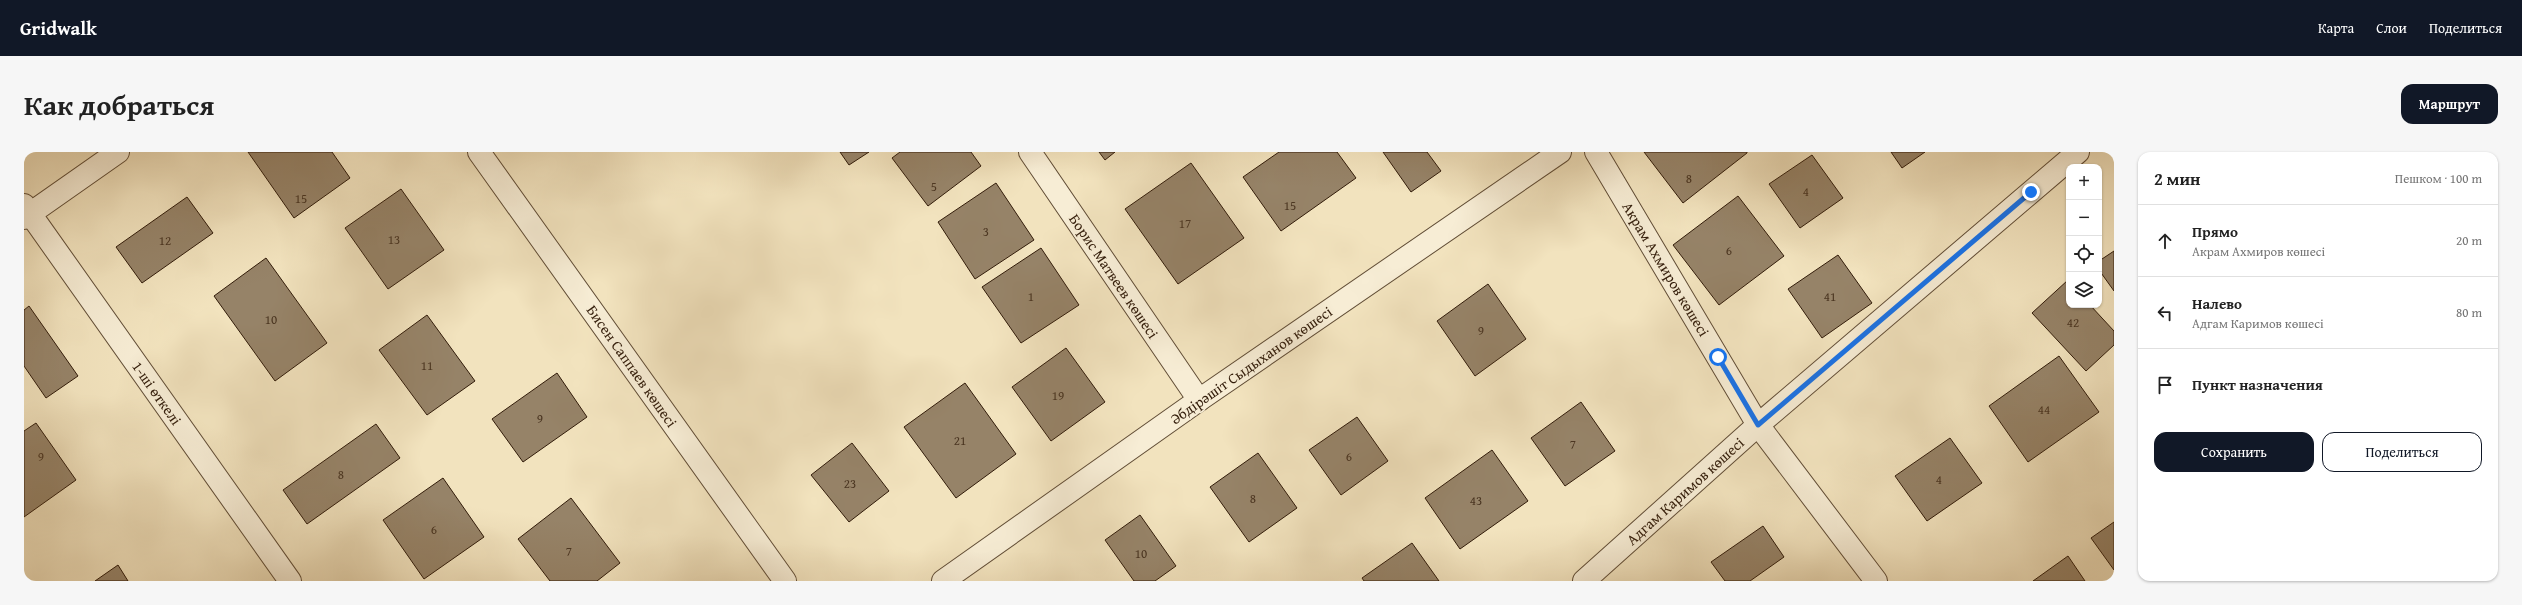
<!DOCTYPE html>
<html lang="ru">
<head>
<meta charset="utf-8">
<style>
  body { margin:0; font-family:"Gentium Book Plus",serif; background:#f6f6f6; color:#222 }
  .controls { position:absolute; right:12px; top:12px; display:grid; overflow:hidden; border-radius:8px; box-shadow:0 1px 3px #0004 }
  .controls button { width:36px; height:36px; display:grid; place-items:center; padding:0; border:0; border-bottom:1px solid #e0e0e0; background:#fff; color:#222; font:20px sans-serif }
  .stop { position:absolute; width:12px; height:12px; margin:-9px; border:3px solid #1a73e8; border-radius:50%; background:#fff }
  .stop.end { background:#1a73e8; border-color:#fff; box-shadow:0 1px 4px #0008 }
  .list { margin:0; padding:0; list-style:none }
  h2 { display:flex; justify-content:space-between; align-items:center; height:52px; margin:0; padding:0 16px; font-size:17px }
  h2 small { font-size:13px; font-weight:400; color:#767676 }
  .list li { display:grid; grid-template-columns:26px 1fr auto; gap:12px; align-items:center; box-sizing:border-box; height:72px; padding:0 16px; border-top:1px solid #e0e0e0 }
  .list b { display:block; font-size:15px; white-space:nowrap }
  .list p { margin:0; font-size:13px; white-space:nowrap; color:#767676 }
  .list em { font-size:13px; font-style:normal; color:#767676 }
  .actions { display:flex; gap:8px; padding:12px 16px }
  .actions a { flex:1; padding:9px 0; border:1px solid #111827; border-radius:12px; text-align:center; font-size:14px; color:#111827 }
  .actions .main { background:#111827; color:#fff }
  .icon { flex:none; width:22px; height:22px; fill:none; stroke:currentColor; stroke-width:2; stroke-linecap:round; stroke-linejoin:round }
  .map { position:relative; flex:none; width:2090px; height:429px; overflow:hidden; border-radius:12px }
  header { display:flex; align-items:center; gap:24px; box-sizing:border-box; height:56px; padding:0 20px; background:#111827; color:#fff }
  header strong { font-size:19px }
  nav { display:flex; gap:22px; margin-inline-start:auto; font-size:14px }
  .intro { display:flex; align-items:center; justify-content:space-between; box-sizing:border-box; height:96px; padding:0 24px }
  h1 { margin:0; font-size:28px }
  .button { padding:10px 18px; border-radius:12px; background:#111827; color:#fff; font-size:14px; font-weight:700 }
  main { display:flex; gap:24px; padding:0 24px }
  aside { flex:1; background:#fff; border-radius:12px; box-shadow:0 1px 3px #0004 }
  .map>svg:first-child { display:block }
</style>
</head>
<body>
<header>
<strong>Gridwalk</strong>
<nav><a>Карта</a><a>Слои</a><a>Поделиться</a></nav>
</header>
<div class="intro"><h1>Как добраться</h1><a class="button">Маршрут</a></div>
<main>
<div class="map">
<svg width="2090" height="429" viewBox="0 0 2090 429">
  <rect width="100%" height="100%" fill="#f2e3be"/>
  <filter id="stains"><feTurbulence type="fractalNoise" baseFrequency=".005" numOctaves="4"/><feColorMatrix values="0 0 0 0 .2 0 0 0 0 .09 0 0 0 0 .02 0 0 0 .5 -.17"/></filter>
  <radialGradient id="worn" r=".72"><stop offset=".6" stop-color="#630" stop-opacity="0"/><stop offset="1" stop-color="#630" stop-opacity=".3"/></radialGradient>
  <g fill="#968368" stroke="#321c0a">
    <path d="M224 0H308L326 26 270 66Z"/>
    <path d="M816 0H845L825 13Z"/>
    <path d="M876 0H947L957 14 904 54 868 6Z"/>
    <path d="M1075 0H1091L1081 8Z"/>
    <path d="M1255 0H1313L1332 26 1257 79 1219 25Z"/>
    <path d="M1359 0H1403L1417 19 1387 40Z"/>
    <path d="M1620 0H1723V1L1659 51Z"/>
    <path d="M1867 0H1901L1878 16Z"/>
    <path d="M1788 3 1819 46 1776 76 1745 32Z"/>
    <path d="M1167 11 1220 86 1154 132 1101 57Z"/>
    <path d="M972 31 1010 88 951 127 914 70Z"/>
    <path d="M377 37 420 98 364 137 321 76Z"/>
    <path d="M1714 44 1760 104 1695 153 1649 93Z"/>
    <path d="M163 45 189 81 118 131 92 95Z"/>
    <path d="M1017 96 1055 153 997 191 958 135Z"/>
    <path d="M2090 99V139L2075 118V109Z"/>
    <path d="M1814 103 1848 151 1798 186 1764 137Z"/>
    <path d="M242 106 303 191 251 229 190 144Z"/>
    <path d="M2044 128 2045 153H2066L2090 179V193L2062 219 2008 161Z"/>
    <path d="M1464 132 1502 187 1451 224 1413 169Z"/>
    <path d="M5 154 54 224 22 246 0 214V158Z"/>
    <path d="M403 163 451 229 403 263 355 198Z"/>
    <path d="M1042 196 1081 250 1027 289 988 235Z"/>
    <path d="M2035 204 2075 260 2004 310 1965 254Z"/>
    <path d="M533 221 563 265 499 310 468 267Z"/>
    <path d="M941 231 992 302 932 346 880 275Z"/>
    <path d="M1557 250 1591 299 1541 334 1507 286Z"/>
    <path d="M1333 265 1364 309 1317 343 1285 298Z"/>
    <path d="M12 271 52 328 0 365V279Z"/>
    <path d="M352 272 376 306 283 372 259 338Z"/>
    <path d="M1926 286 1958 331 1903 369 1871 324Z"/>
    <path d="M828 291 865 339 825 370 787 323Z"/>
    <path d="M1468 298 1504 349 1436 397 1401 346Z"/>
    <path d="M1234 301 1273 356 1225 390 1186 335Z"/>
    <path d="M419 326 460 385 400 427 359 368Z"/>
    <path d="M547 346 596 411 573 429H526L494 387Z"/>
    <path d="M1116 363 1152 414 1131 429H1110L1081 388Z"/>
    <path d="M2090 370V418L2067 386Z"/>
    <path d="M1739 374 1760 405 1726 429H1701L1687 410Z"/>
    <path d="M1388 391 1415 429H1340L1338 426Z"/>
    <path d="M2044 404 2061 429H2009Z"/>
    <path d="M94 413 104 429H71Z"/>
  </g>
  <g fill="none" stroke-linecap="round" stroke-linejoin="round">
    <g stroke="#624e37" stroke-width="24">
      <g id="minor">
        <path d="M455 0 761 429"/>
        <path d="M1006 0 1175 248"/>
        <path d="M1572 0 1734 273 1852 429"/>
        <path d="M0 53 266 429"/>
        <path d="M0 66 94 0"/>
        <path d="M919 429 1175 248 1536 0"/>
        <path d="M1560 429 1734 273 2054 0"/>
      </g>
    </g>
    <use href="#minor" stroke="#f7edd5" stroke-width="22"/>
  </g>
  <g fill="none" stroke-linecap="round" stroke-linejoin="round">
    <path stroke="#1a73e8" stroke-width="5" d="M1694 205 1734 273 2007 40"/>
  </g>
  <g text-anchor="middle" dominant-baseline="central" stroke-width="3.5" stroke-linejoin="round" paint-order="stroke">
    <g font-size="13" fill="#4b3622">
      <text x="1665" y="26">8</text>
      <text x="910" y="34">5</text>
      <text x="1782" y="39">4</text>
      <text x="277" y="46">15</text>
      <text x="1266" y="53">15</text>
      <text x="1161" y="71">17</text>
      <text x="962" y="79">3</text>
      <text x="370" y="87">13</text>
      <text x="141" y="88">12</text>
      <text x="1705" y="98">6</text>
      <text x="1007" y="144">1</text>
      <text x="1806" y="144">41</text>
      <text x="247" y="167">10</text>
      <text x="2049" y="170">42</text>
      <text x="1457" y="178">9</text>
      <text x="403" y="213">11</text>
      <text x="1034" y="243">19</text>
      <text x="2020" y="257">44</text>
      <text x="516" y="266">9</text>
      <text x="936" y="288">21</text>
      <text x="1549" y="292">7</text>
      <text x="17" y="304">9</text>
      <text x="1325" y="304">6</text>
      <text x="317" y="322">8</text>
      <text x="1915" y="327">4</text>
      <text x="826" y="331">23</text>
      <text x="1229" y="346">8</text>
      <text x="1452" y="348">43</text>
      <text x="410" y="377">6</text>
      <text x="545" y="399">7</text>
      <text x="1117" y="401">10</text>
    </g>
    <g font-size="15" fill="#321c0a" stroke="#f7edd5">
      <text transform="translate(1642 117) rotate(59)">Акрам Ахмиров көшесі</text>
      <text transform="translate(1090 124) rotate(56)">Борис Матвеев көшесі</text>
      <text transform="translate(1227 213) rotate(-35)">Әбдірәшіт Сыдыханов көшесі</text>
      <text transform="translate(608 214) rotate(55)">Бисен Саппаев көшесі</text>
      <text transform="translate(133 241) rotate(55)">1-ші өткелі</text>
      <text transform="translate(1661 339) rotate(-42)">Адгам Каримов көшесі</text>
    </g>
  </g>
  <rect width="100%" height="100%" filter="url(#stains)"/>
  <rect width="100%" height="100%" fill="url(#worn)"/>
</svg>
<div class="controls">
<button>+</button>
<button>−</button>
<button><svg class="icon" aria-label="locate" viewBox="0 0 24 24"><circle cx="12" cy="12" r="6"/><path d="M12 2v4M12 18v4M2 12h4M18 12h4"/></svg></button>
<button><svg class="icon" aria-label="layers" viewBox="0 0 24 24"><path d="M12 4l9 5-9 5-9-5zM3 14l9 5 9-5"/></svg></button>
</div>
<div class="stop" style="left:1694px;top:205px"></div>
<div class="stop end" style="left:2007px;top:40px"></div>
</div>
<aside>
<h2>2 мин<small>Пешком · 100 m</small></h2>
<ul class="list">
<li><svg class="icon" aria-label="ahead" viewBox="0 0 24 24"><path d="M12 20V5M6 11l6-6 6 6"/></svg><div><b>Прямо</b><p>Акрам Ахмиров көшесі</p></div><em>20 m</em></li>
<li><svg class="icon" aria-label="left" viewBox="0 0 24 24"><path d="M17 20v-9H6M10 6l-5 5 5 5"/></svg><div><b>Налево</b><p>Адгам Каримов көшесі</p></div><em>80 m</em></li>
<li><svg class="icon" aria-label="arrive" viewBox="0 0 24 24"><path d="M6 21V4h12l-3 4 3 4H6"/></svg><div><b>Пункт назначения</b></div></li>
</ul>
<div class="actions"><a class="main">Сохранить</a><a>Поделиться</a></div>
</aside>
</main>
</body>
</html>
